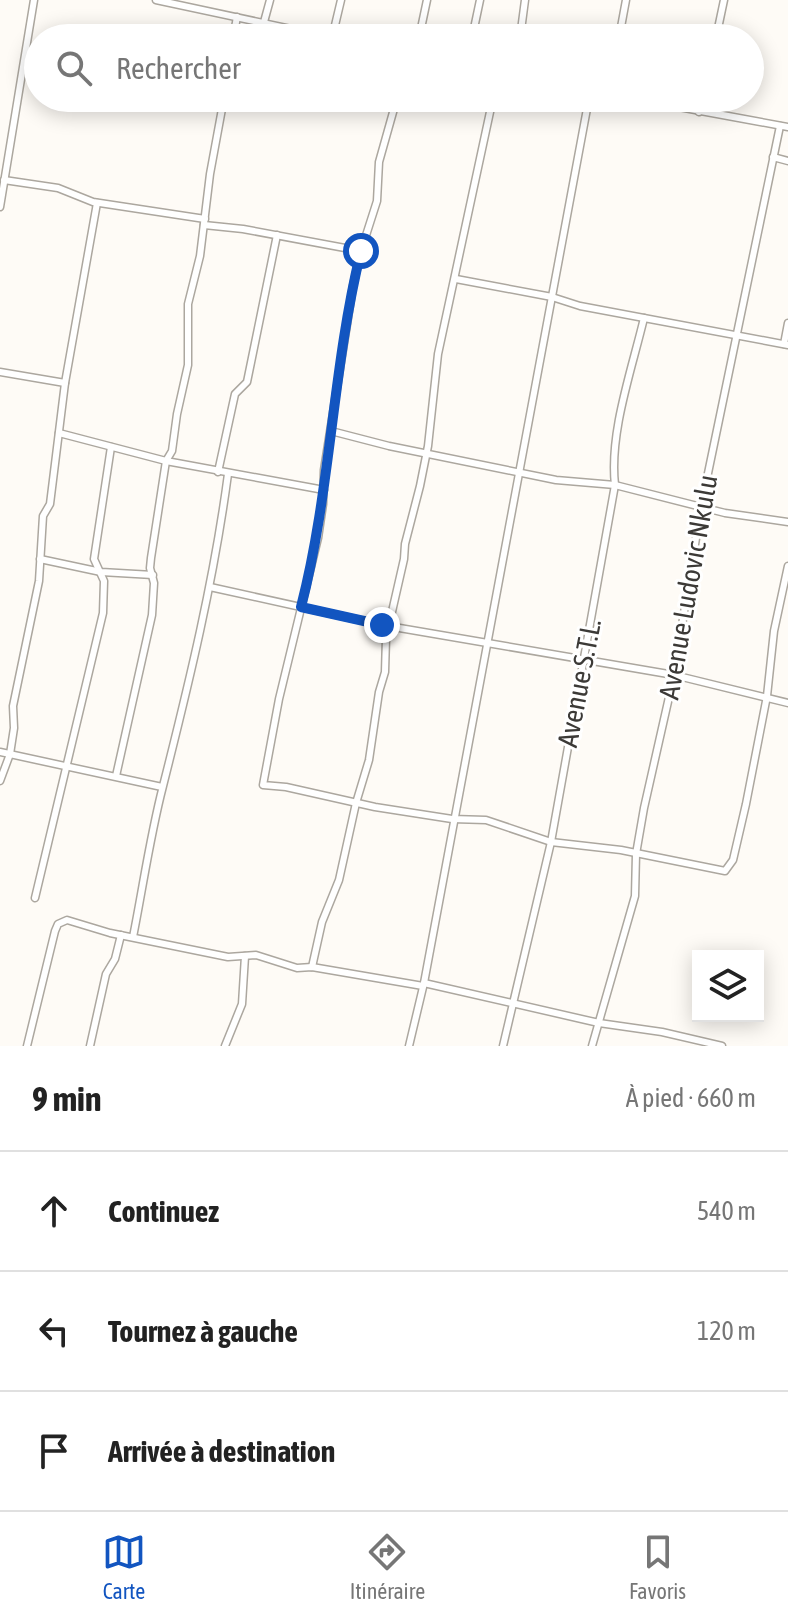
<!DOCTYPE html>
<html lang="fr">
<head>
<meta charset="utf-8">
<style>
  body { margin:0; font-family:"Asap Condensed",sans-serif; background:#f6f6f6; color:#222 }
  .controls { position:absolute; right:24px; bottom:24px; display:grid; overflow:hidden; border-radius:0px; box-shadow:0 4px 20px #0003 }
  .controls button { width:72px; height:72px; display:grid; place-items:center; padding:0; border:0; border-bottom:2px solid #e0e0e0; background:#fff; color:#222; font:40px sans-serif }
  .stop { position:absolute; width:24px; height:24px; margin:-18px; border:6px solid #1255c0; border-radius:50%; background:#fff }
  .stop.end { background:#1255c0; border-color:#fff; box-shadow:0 2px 8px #0008 }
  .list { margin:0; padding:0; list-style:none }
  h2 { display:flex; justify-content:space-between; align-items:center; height:104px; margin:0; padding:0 32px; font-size:34px }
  h2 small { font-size:26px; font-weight:400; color:#767676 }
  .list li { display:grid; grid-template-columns:52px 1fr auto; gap:24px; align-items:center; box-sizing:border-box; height:120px; padding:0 32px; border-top:2px solid #e0e0e0 }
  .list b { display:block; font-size:30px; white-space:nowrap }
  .list em { font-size:26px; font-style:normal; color:#767676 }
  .icon { flex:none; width:44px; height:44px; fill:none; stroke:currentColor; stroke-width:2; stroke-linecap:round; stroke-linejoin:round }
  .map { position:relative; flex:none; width:788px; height:1046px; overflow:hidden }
  .search { position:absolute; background:#fff; box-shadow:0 4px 20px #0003; left:24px; right:24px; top:24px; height:88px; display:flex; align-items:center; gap:20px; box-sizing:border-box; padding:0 28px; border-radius:44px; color:#767676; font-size:30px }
  .sheet { height:464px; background:#fff }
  nav { display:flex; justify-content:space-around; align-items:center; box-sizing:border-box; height:112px; border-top:2px solid #e0e0e0; background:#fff; font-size:22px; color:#767676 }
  nav a { display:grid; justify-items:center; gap:4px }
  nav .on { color:#1255c0 }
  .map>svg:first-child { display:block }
</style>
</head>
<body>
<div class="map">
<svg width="788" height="1046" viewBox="0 0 788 1046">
  <rect width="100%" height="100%" fill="#fefbf6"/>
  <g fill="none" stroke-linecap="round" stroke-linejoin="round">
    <g stroke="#aca79f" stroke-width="9">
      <g id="minor">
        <path d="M156 0 333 38"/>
        <path d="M264 22 270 0"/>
        <path d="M233 38 237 17"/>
        <path d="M332 38 341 0"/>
        <path d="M419 38 427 0"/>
        <path d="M472 38 480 0"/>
        <path d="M520 38 525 0"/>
        <path d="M619 38 626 0"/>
        <path d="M716 38 724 0"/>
        <path d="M397 98 379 162 377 201 361 251 353 286 324 470 323 504 318 538 279 699 263 785 286 787 375 807 452 819 486 820 551 842 621 850 725 871 733 860 746 804 767 696 774 631 788 566"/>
        <path d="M630 98 788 127"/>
        <path d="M699 112 703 98"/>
        <path d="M773 157 788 161"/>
        <path d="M4 180 58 188 93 202 205 219"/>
        <path d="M0 207 34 0"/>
        <path d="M204 225 243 229 361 251"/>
        <path d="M456 279 552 297 580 306 788 345"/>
        <path d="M784 344 788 323"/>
        <path d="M0 372 65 383"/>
        <path d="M331 431 389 446 556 480 615 485 725 513 788 522"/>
        <path d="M59 433 166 461 324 490"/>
        <path d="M218 472 235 394 247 382 277 235"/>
        <path d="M40 559 101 572 153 575"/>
        <path d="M210 587 382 625 674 675 788 703"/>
        <path d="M0 752 162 787"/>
        <path d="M116 776 152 615 154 583 150 568 151 558 166 461 172 451 177 414 188 365V304L200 256 210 174 224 98"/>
        <path d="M0 781 10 754 14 728 13 706 39 581 43 516 50 504 65 383 97 203"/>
        <path d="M35 898 103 613 104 581 94 559 111 447"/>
        <path d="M133 937C143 887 150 836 163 786 189 683 214 580 228 474"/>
        <path d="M312 967 322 922 339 880 356 803 369 760 379 692 385 672 386 638 404 559 405 544 420 486 428 446 438 354 493 98"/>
        <path d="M424 983 599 1023 662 1032 722 1046"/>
        <path d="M27 1046 55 931 58 924 67 920 110 933 228 957 256 955 297 968 312 967 423 986"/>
        <path d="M90 1046 106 974 115 959 121 935"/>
        <path d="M225 1046 242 1004 245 956"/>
        <path d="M409 1046 424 983 589 98"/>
        <path d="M503 1046 551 842 615 485C609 433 632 369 644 318"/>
        <path d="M592 1046 635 896 636 854 644 808 674 675 701 507 780 126"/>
      </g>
    </g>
    <use href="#minor" stroke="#fff" stroke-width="6"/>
  </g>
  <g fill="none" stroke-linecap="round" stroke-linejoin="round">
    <path stroke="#1255c0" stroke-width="10" d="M361 251C332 369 331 491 301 607L382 625"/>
  </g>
  <g text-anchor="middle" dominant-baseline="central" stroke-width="6" stroke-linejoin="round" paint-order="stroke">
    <g font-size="28" fill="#3c3a37" stroke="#fff">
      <text transform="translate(688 587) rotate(-80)">Avenue Ludovic Nkulu</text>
      <text transform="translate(579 683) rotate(-79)">Avenue S.T.L.</text>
    </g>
  </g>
</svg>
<div class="controls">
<button><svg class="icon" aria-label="layers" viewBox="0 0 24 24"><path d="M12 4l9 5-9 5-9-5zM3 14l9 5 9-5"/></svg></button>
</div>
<div class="stop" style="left:361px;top:251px"></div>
<div class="stop end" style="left:382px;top:625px"></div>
<div class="search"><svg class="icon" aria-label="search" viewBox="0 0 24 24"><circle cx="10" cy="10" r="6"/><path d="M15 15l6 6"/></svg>Rechercher</div>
</div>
<section class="sheet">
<h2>9 min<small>À pied · 660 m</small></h2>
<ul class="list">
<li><svg class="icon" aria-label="ahead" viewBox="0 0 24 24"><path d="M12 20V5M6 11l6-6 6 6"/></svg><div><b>Continuez</b></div><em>540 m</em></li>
<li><svg class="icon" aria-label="left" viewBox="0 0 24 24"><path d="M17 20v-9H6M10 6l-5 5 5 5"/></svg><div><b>Tournez à gauche</b></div><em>120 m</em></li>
<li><svg class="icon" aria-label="arrive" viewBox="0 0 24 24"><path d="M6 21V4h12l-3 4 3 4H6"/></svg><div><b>Arrivée à destination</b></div></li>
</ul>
</section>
<nav>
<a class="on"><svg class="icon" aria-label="map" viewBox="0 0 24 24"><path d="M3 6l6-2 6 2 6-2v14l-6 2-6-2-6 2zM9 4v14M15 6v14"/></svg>Carte</a>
<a><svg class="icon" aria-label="directions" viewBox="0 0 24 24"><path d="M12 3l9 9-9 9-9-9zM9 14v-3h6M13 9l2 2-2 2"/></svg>Itinéraire</a>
<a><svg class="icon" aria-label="saved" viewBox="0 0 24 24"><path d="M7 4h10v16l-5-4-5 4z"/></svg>Favoris</a>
</nav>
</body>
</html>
